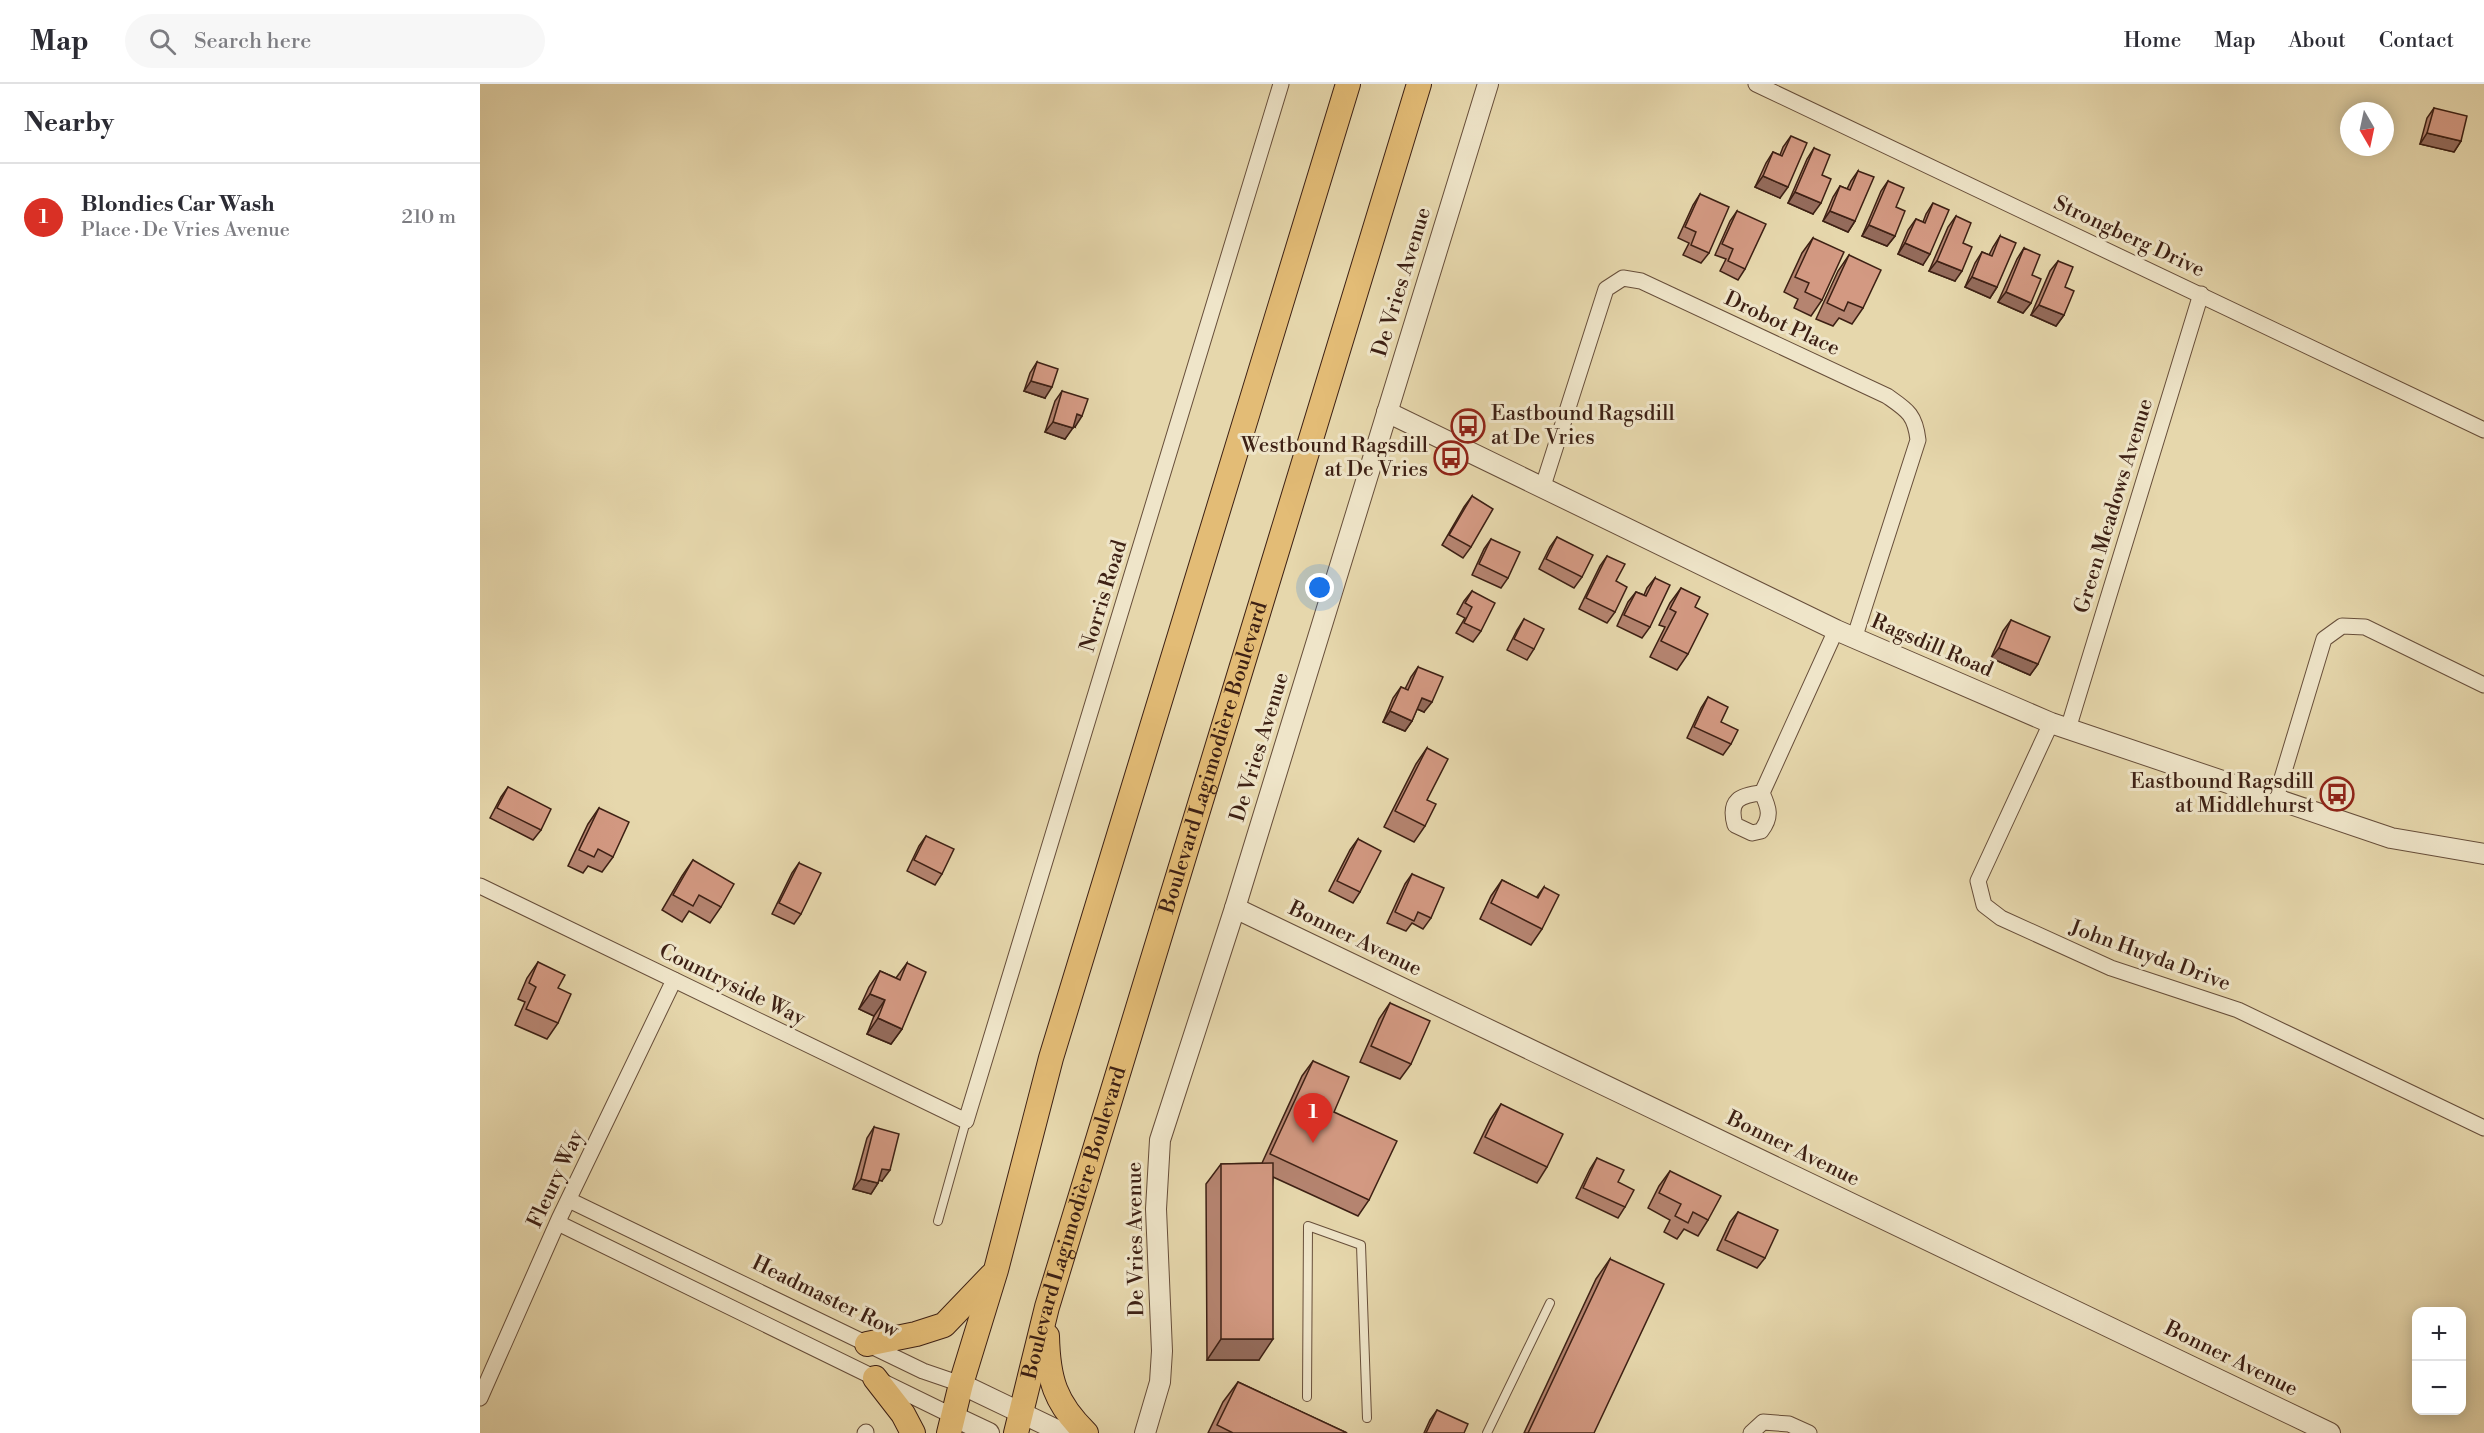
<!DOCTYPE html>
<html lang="en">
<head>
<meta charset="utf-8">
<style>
  body { margin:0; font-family:"Libre Bodoni",serif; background:#f7f7f7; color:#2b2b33 }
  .controls { position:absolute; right:18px; bottom:18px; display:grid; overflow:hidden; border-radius:12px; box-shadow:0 3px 15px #0003 }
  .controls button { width:54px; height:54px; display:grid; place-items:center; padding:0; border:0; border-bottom:2px solid #e1e1e2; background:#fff; color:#2b2b33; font:30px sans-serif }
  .compass { position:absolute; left:1860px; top:18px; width:54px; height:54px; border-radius:50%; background:#fff; box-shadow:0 3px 15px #0003; rotate:171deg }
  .you { position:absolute; left:840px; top:504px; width:21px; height:21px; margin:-15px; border:4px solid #fff; border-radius:50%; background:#1a73e8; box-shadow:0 0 0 9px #1a73e833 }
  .badge { display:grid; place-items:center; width:39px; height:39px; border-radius:50%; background:#d93025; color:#fff; font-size:20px; font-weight:700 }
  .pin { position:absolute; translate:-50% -50px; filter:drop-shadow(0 2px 3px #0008) }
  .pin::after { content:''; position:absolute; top:32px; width:21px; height:18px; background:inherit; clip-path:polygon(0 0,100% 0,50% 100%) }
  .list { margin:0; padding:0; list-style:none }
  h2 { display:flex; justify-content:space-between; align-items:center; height:78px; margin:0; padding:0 24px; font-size:26px }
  h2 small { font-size:20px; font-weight:400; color:#7c7c81 }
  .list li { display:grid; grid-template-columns:39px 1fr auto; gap:18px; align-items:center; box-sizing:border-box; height:108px; padding:0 24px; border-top:2px solid #e1e1e2 }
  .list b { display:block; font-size:22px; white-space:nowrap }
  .list p { margin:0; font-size:20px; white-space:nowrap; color:#7c7c81 }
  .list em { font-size:20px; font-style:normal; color:#7c7c81 }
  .icon { flex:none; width:33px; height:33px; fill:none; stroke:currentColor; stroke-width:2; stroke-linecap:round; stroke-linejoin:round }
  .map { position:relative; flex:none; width:2004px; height:1349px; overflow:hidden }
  header { display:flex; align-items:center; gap:36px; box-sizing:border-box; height:84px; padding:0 30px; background:#fff; border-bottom:2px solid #e1e1e2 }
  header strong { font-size:28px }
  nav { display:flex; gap:33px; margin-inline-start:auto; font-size:21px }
  .search { width:420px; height:54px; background:#f7f7f7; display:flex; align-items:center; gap:15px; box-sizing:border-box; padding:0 21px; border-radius:33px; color:#7c7c81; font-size:22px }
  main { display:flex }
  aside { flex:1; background:#fff }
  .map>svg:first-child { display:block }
</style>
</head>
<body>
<header>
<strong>Map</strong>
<div class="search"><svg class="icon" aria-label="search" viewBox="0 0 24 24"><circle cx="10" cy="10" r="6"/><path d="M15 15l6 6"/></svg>Search here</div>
<nav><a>Home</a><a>Map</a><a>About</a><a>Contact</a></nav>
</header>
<main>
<aside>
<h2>Nearby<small></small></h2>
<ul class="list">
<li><span class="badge">1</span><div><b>Blondies Car Wash</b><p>Place · De Vries Avenue</p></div><em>210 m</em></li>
</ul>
</aside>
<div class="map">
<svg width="2004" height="1349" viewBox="0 0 2004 1349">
  <rect width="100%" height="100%" fill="#e6d7ac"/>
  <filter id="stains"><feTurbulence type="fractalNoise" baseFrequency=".00333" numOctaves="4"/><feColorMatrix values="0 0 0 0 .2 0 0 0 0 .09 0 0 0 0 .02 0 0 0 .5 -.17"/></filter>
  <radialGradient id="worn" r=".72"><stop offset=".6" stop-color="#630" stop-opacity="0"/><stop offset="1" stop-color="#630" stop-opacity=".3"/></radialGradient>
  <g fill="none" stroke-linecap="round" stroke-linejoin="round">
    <g stroke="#674e3a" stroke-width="10">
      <g id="service">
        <path d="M458 1137 486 1037"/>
        <path d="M827 1313 828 1142 881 1161 887 1334"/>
        <path d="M1007 1349 1070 1219"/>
      </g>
    </g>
    <g stroke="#674e3a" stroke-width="17">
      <g id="minor">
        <path d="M1276 0 2004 346"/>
        <path d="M1063 402 1126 205 1143 194 1161 197 1407 312C1427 326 1435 330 1438 356L1374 555"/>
        <path d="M1571 639 1498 797 1504 821 1521 834 1631 884 1758 926 2004 1044"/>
        <path d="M1588 645 1721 210"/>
        <path d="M1282 709C1260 711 1248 716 1255 741L1272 749 1281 747C1292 733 1289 724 1282 709L1356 546"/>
        <path d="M1796 714 1844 555 1862 542 1885 543 2004 601"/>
        <path d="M0 802 486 1037 801 0"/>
        <path d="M89 1116 443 1287 481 1300"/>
        <path d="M78 1139 473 1332"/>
        <path d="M0 1314 79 1135 194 896"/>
        <path d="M385 1349 386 1348"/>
        <path d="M1271 1349 1283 1338 1309 1340 1329 1349"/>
      </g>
    </g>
    <g stroke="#674e3a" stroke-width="22">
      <g id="tertiary">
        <path d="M907 328 1356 546 1571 639 1911 754 2004 770"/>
        <path d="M755 824 1850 1349"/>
        <path d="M481 1300 583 1349"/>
        <path d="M473 1332 509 1349"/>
        <path d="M665 1349 680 1298 682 1267 676 1125 680 1056 755 824 1008 0"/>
      </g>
    </g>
    <g stroke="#3d2014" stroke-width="26">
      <g id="primary">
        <path d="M567 1252C568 1295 575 1319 606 1349"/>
        <path d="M387 1260 436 1250 464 1241 511 1192"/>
        <path d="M395 1294 423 1330 433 1349"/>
        <path d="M469 1349 481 1300 516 1186 571 974 868 0"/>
        <path id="s1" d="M536 1349 567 1223 939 0"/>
      </g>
    </g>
    <use href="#service" stroke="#efe5c9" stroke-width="8"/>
    <use href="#minor" stroke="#efe5c9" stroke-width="15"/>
    <use href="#tertiary" stroke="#efe5c9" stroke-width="20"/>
    <use href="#primary" stroke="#e3bc76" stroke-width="24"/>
  </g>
  <g fill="#b58470" stroke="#3d2014" stroke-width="1.5">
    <path d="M1954 24 1981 57 1974 68 1940 60 1947 34Z"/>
    <path d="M1311 52 1300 114 1275 103 1286 79 1293 68 1300 71 1303 63Z"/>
    <path d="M1334 64 1342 91 1333 130 1308 119 1327 75Z"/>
    <path d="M1378 87 1375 137 1368 148 1343 137 1353 113 1360 102 1367 105 1371 97Z"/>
    <path d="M1408 97 1416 123 1415 152 1407 162 1382 152 1401 107Z"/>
    <path d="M1220 110 1229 169 1221 179 1203 171 1209 159 1198 154 1213 121Z"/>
    <path d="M1453 119 1443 181 1418 170 1428 146 1436 135 1443 138 1446 130Z"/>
    <path d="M1257 127 1265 185 1258 196 1240 187 1246 175 1235 171 1250 137Z"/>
    <path d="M1476 132 1483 159 1475 197 1449 187 1468 143Z"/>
    <path d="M1520 152 1517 203 1510 214 1485 203 1495 179 1502 168 1509 171 1513 163Z"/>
    <path d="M1333 154 1342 216 1331 232 1314 224 1318 215 1304 208 1322 169Z"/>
    <path d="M1544 164 1552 191 1551 219 1543 229 1518 218 1537 175Z"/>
    <path d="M1369 171 1383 224 1372 240 1359 234 1353 242 1336 235 1358 187Z"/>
    <path d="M1578 177 1585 203 1584 231 1576 242 1551 231 1570 187Z"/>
    <path d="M557 278 565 314 544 307 550 289Z"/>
    <path d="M582 307 595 343 593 342 585 355 565 348 575 317Z"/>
    <path d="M992 412 991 463 983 474 962 461 984 423Z"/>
    <path d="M1077 453 1102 493 1094 504 1059 485 1070 463Z"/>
    <path d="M1011 455 1028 494 1021 504 992 491 1004 465Z"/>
    <path d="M1127 472 1136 497 1135 528 1127 539 1099 525 1120 482Z"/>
    <path d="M1175 494 1170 543 1162 554 1137 542 1148 518 1156 508 1164 511 1167 504Z"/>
    <path d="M1201 504 1215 523 1208 570 1197 586 1170 573 1185 543 1179 541 1190 519Z"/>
    <path d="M992 507 1001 547 993 558 976 549 985 534 977 530 984 517Z"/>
    <path d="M1044 535 1054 565 1047 576 1027 566 1037 546Z"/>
    <path d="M1531 536 1558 580 1550 591 1511 574 1523 547Z"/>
    <path d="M938 583 944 628 937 625 932 637 925 647 903 638 913 614 921 603 925 605 931 593Z"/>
    <path d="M1228 613 1241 638 1251 660 1243 671 1207 654 1221 624Z"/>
    <path d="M947 664V716L945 742 934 758 904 743 936 680Z"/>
    <path d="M28 703 61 746 53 756 10 734 21 713Z"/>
    <path d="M119 724 133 773 122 788 108 782 103 789 88 782 108 740Z"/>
    <path d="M446 752 462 790 455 801 427 787 439 762Z"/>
    <path d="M878 755 880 808 873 819 849 807 870 766Z"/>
    <path d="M213 776 241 823 230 839 209 827 202 838 182 826 202 792Z"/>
    <path d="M319 779 321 830 314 840 292 830 312 789Z"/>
    <path d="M932 790 951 834 943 845 932 839 926 847 907 839 925 800Z"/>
    <path d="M1022 796 1056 814 1064 803 1062 845 1051 861 1000 835 1011 812Z"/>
    <path d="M58 878 78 904V939L67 955 35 941 45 918 38 915 47 894Z"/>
    <path d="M427 879 422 945 411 960 387 950 394 932 379 925 389 903 400 887 416 894Z"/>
    <path d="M910 919 931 980 920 995 880 978 899 935Z"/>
    <path d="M833 977 889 1116 878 1132 793 1093 779 1276H727L726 1100 741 1080 782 1079 822 992Z"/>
    <path d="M1021 1020 1067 1083 1057 1099 994 1069 1010 1036Z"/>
    <path d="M394 1043 402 1097 399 1096 398 1099 391 1110 373 1105 387 1054Z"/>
    <path d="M1117 1074 1138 1098 1145 1123 1138 1134 1096 1114 1110 1085Z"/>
    <path d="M1190 1087 1228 1136 1218 1152 1204 1145 1197 1155 1184 1148 1190 1136 1168 1124 1179 1102Z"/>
    <path d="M1258 1128 1285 1174 1277 1184 1237 1166 1250 1138Z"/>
    <path d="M1130 1175 1114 1349H1044L1116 1195Z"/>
    <path d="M758 1298 867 1349H728L743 1318Z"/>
    <path d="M957 1326 984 1349H944L950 1336Z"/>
  </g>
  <g fill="#946b5b" stroke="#3d2014" stroke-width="1.5">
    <path d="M1947 49 1981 57 1974 68 1940 60Z"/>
    <path d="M1283 92 1308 103 1300 114 1275 103Z"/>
    <path d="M1315 108 1341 119 1333 130 1308 119Z"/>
    <path d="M1350 127 1375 137 1368 148 1343 137Z"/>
    <path d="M1389 141 1415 152 1407 162 1382 152Z"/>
    <path d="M1425 159 1450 170 1443 181 1418 170Z"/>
    <path d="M1457 177 1482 187 1475 197 1449 187Z"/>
    <path d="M1492 193 1517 203 1510 214 1485 203Z"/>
    <path d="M1526 208 1551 219 1543 229 1518 218Z"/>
    <path d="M1559 221 1584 231 1576 242 1551 231Z"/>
    <path d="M551 297 572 303 565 314 544 307Z"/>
    <path d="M597 330 602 332 595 343 589 341Z"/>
    <path d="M573 338 593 344 585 355 565 348Z"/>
    <path d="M1519 564 1558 580 1550 591 1511 574Z"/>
    <path d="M942 614 952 618 944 628 935 624Z"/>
    <path d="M910 627 932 637 925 647 903 638Z"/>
    <path d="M390 910 405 916 394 932 379 925Z"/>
    <path d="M398 934 422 945 411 960 387 950Z"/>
    <path d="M402 1085 410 1086 402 1097 395 1095Z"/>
    <path d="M381 1095 398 1099 391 1110 373 1105Z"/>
    <path d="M741 1255H793L779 1276H727Z"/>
  </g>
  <g fill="#d39982" stroke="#3d2014" stroke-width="1.5">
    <path d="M1954 24 1987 32 1981 57 1947 49Z"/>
    <path d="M1311 52 1327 59 1308 103 1283 92 1293 68 1302 72Z"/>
    <path d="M1334 64 1350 71 1342 91 1351 95 1341 119 1315 108Z"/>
    <path d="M1378 87 1394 93 1375 137 1350 127 1360 102 1370 106Z"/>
    <path d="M1408 97 1424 104 1416 123 1425 127 1415 152 1389 141Z"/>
    <path d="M1220 110 1249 123 1229 169 1211 161 1216 148 1205 143Z"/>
    <path d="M1453 119 1469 126 1450 170 1425 159 1436 135 1445 139Z"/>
    <path d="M1257 127 1286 140 1265 185 1248 177 1253 165 1242 160Z"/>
    <path d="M1476 132 1491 139 1483 159 1492 163 1482 187 1457 177Z"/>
    <path d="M1520 152 1536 159 1517 203 1492 193 1502 168 1512 172Z"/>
    <path d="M1333 154 1364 168 1342 216 1325 208 1329 199 1315 193Z"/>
    <path d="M1544 164 1560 171 1552 191 1561 195 1551 219 1526 208Z"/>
    <path d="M1369 171 1401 186 1383 224 1368 218 1364 227 1347 219Z"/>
    <path d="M1578 177 1593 183 1585 203 1594 207 1584 231 1559 221Z"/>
    <path d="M557 278 578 285 572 303 551 297Z"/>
    <path d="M582 307 608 315 602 332 597 330 593 344 573 338Z"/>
    <path d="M992 412 1013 425 991 463 969 451Z"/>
    <path d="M1077 453 1113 471 1102 493 1066 475Z"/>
    <path d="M1011 455 1040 468 1028 494 999 480Z"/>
    <path d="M1127 472 1145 480 1136 497 1147 503 1135 528 1106 514Z"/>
    <path d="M1175 494 1190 501 1170 543 1144 531 1156 508 1166 512Z"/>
    <path d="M1201 504 1220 513 1215 523 1228 530 1208 570 1181 557 1196 528 1190 525Z"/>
    <path d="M992 507 1015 519 1001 547 984 539 992 523 985 519Z"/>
    <path d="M1044 535 1064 545 1054 565 1034 555Z"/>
    <path d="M1531 536 1570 553 1558 580 1519 564Z"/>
    <path d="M938 583 963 593 952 618 942 614 932 637 910 627 921 603 928 606Z"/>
    <path d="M1228 613 1248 623 1241 638 1258 646 1251 660 1214 643Z"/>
    <path d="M947 664 968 675 947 716 956 720 945 742 915 727Z"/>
    <path d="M28 703 71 725 61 746 17 724Z"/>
    <path d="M119 724 149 738 133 773 118 765 114 773 99 766Z"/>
    <path d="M446 752 474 765 462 790 434 776Z"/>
    <path d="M878 755 901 767 880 808 857 797Z"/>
    <path d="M213 776 254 800 241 823 219 811 213 822 193 811Z"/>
    <path d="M319 779 341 789 321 830 299 819Z"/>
    <path d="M932 790 964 804 951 834 938 828 934 837 915 828Z"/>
    <path d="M1022 796 1058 814 1064 803 1079 811 1062 845 1011 819Z"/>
    <path d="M58 878 85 891 78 904 91 910 78 939 46 925 56 903 49 899Z"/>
    <path d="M427 879 446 888 422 945 398 934 405 916 390 910 400 887 420 896Z"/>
    <path d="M910 919 950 937 931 980 891 962Z"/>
    <path d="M833 977 869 993 854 1028 917 1057 889 1116 790 1070Z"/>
    <path d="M1021 1020 1083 1050 1067 1083 1005 1053Z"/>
    <path d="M394 1043 419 1050 410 1086 402 1085 398 1099 381 1095Z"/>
    <path d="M1117 1074 1144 1086 1138 1098 1154 1106 1145 1123 1103 1104Z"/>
    <path d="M793 1079V1255H741V1080Z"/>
    <path d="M1190 1087 1241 1112 1228 1136 1213 1128 1208 1139 1195 1132 1201 1120 1179 1109Z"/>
    <path d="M1258 1128 1298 1146 1285 1174 1245 1156Z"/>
    <path d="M1130 1175 1184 1200 1114 1349H1048Z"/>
    <path d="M758 1298 867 1349H753L737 1341Z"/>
    <path d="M957 1326 988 1340 984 1349H946Z"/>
  </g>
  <defs>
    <g id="bus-ring" transform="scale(1.725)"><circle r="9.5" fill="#efe5c9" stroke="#8f2418" stroke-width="1.5"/><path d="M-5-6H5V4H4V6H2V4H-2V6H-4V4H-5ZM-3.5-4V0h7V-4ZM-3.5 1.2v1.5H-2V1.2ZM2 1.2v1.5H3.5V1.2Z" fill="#8f2418"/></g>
  </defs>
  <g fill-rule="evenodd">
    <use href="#bus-ring" x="988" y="342"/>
    <use href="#bus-ring" x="971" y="374"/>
    <use href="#bus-ring" x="1857" y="710"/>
  </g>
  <g text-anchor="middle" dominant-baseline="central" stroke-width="6" stroke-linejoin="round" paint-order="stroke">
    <g font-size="21" fill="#3d2014" stroke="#efe5c9">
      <text transform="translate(1649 153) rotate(25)">Strongberg Drive</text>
      <text transform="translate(922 198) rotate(-73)">De Vries Avenue</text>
      <text transform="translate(1302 240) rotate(25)">Drobot Place</text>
      <text transform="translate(1634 422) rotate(-73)">Green Meadows Avenue</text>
      <text transform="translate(624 512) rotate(-73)">Norris Road</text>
      <text transform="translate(1452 562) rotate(23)">Ragsdill Road</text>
      <text transform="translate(780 663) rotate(-73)">De Vries Avenue</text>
      <text stroke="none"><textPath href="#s1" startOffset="704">Boulevard Lagimodière Boulevard</textPath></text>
      <text transform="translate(875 855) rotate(26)">Bonner Avenue</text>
      <text transform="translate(1670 872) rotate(20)">John Huyda Drive</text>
      <text transform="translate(252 901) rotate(26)">Countryside Way</text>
      <text transform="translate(1313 1065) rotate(26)">Bonner Avenue</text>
      <text transform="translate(76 1095) rotate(-65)">Fleury Way</text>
      <text stroke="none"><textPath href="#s1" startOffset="218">Boulevard Lagimodière Boulevard</textPath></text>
      <text transform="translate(656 1155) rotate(-91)">De Vries Avenue</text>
      <text transform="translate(345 1213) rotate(26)">Headmaster Row</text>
      <text transform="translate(1751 1275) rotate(26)">Bonner Avenue</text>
    </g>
    <g font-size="21" fill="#3d2014" stroke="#efe5c9" text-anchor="end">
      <text x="1011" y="330" text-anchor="start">Eastbound Ragsdill<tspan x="1011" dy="24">at De Vries</tspan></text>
      <text x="948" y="362">Westbound Ragsdill<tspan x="948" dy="24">at De Vries</tspan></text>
      <text x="1834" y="698">Eastbound Ragsdill<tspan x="1834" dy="24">at Middlehurst</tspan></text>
    </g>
  </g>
  <rect width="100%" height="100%" filter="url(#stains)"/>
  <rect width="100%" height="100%" fill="url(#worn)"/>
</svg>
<div class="controls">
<button>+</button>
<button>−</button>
</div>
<svg class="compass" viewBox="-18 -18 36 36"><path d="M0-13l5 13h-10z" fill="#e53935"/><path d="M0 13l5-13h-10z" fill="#7c7c81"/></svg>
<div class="you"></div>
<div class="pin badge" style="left:833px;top:1059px">1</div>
</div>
</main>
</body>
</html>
